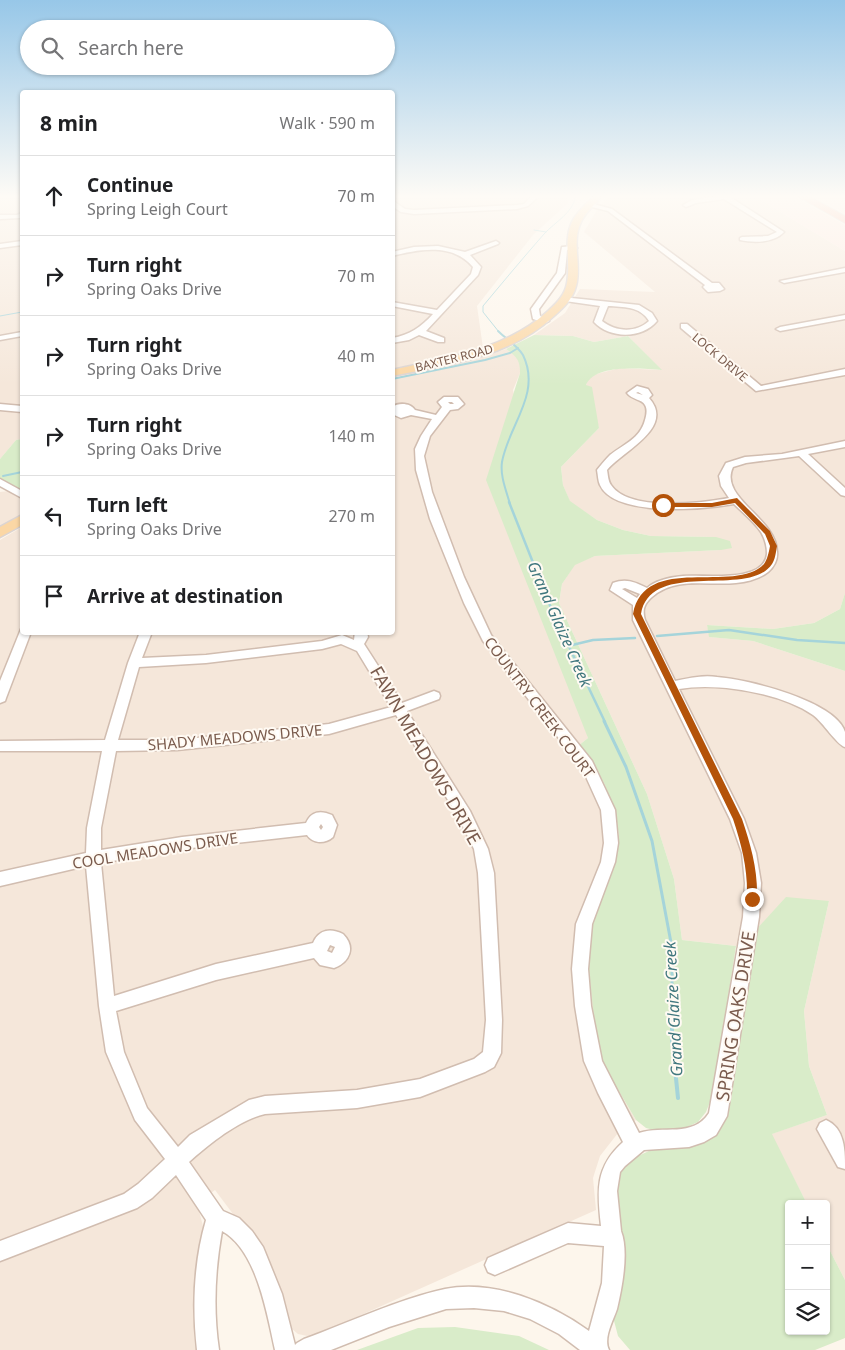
<!DOCTYPE html>
<html lang="en">
<head>
<meta charset="utf-8">
<style>
  body { margin:0; font-family:"Noto Sans",sans-serif; background:#f2f2f2; color:#202124 }
  .controls { position:absolute; right:15px; bottom:15px; display:grid; overflow:hidden; border-radius:5px; box-shadow:0 1px 4px #0004 }
  .controls button { width:45px; height:45px; display:grid; place-items:center; padding:0; border:0; border-bottom:1px solid #e0e0e0; background:#fff; color:#202124; font:25px sans-serif }
  .stop { position:absolute; width:15px; height:15px; margin:-11px; border:4px solid #b45309; border-radius:50%; background:#fff }
  .stop.end { background:#b45309; border-color:#fff; box-shadow:0 1px 5px #0008 }
  .list { margin:0; padding:0; list-style:none }
  h2 { display:flex; justify-content:space-between; align-items:center; height:65px; margin:0; padding:0 20px; font-size:21px }
  h2 small { font-size:16px; font-weight:400; color:#757577 }
  .list li { display:grid; grid-template-columns:32px 1fr auto; gap:15px; align-items:center; box-sizing:border-box; height:80px; padding:0 20px; border-top:1px solid #e0e0e0 }
  .list b { display:block; font-size:19px; white-space:nowrap }
  .list p { margin:0; font-size:16px; white-space:nowrap; color:#757577 }
  .list em { font-size:16px; font-style:normal; color:#757577 }
  .icon { flex:none; width:28px; height:28px; fill:none; stroke:currentColor; stroke-width:2; stroke-linecap:round; stroke-linejoin:round }
  .map { position:relative; flex:none; width:845px; height:1350px; overflow:hidden }
  .search { position:absolute; background:#fff; box-shadow:0 1px 4px #0004; left:20px; top:20px; width:375px; height:55px; display:flex; align-items:center; gap:12px; box-sizing:border-box; padding:0 18px; border-radius:28px; color:#757577; font-size:19px }
  .panel { position:absolute; background:#fff; box-shadow:0 1px 4px #0004; left:20px; top:90px; width:375px; height:545px; border-radius:5px }
  .map>svg:first-child { display:block }
</style>
</head>
<body>
<div class="map">
<svg width="845" height="1350" viewBox="0 0 845 1350">
  <rect width="100%" height="100%" fill="#fdf6ec"/>
  <g fill="#f5e7da">
    <path d="M0 196H22V439L16 440 0 459Z"/>
    <path d="M393 196H567L568 203 533 235 477 306 483 348 393 370Z"/>
    <path d="M609 196H754L845 251V593L840 609 814 623 773 629 707 625 710 637 753 641 845 671V1280L826 1243V1204H807L771 1134 827 1115 809 1066 804 1011 829 901 754 932 736 946 682 940 674 879 647 794 559 603 562 584 575 564 595 556 721 550 716 537 651 536 623 530 597 520 570 502 563 485 561 467 599 428 586 385 588 379 596 374 620 368 661 370 628 336 594 342 573 336 534 335 565 313 580 289 655 292 584 232 597 210Z"/>
    <path d="M506 349 517 357 520 362V373L513 390 588 738 578 746 596 768 605 785 616 816 619 836 613 860 604 1066 636 1120 618 1133 600 1156 593 1178 596 1210 312 1337 298 1334 291 1328 266 1262 248 1234 215 1190 197 1203 205 1234 199 1350H0V540L22 527V632H392L393 378 477 359Z"/>
    <path d="M9 491 22 499V514L0 527V492Z"/>
  </g>
  <g fill="#fde7e0">
    <path d="M754 196H793L845 225V251Z"/>
    <path d="M812 196H845V214Z"/>
  </g>
  <g fill="#d9ecc9">
    <path d="M534 335 573 336 594 342 628 336 662 370C643 369 595 363 586 385L592 387 599 428 561 467 563 485 570 501 597 520 623 530 651 536 716 537 730 541 732 548 721 550 595 556 575 565 562 584 559 603 647 794 674 879 682 940 736 946 713 1094 706 1112 698 1122 687 1127 658 1131 646 1128 636 1120 604 1066 597 1046 586 943 613 860 619 836 616 816 605 785 596 768 578 746 588 738 486 480 520 373C520 360 517 357 506 349Z"/>
    <path d="M22 439V490L0 480V459L16 440Z"/>
    <path d="M845 593V671L753 641 709 637 707 625 773 629 814 623 840 609Z"/>
    <path d="M786 897 829 901 804 1011 809 1066 827 1115 772 1134 807 1204H789V1331H826V1243L845 1280V1338L815 1350H630L618 1336 613 1317 623 1266 622 1232 617 1191 619 1174 634 1158 651 1150 706 1142 725 1121 754 932Z"/>
    <path d="M455 1327 519 1336 549 1350H357L418 1328Z"/>
  </g>
  <g fill="none" stroke-linecap="round" stroke-linejoin="round">
    <g stroke="#a5d4da" stroke-width="1">
      <path d="M534 230 546 232"/>
      <path d="M0 316 22 312"/>
      <path d="M499 332 483 312V306C503 282 523 258 544 234 555 222 573 213 576 196"/>
    </g>
    <g stroke="#a5d4da" stroke-width="2">
      <path d="M498 331C506 339 517 345 523 355 542 394 508 426 502 462 500 476 506 490 510 504"/>
      <path d="M392 379 485 360 510 353 518 348"/>
      <path d="M3 476 22 472"/>
    </g>
    <g stroke="#a5d4da" stroke-width="2.5">
      <path d="M509 502 553 613 605 722"/>
      <path d="M657 636 729 630 797 640 845 643"/>
      <path d="M568 646 593 640 635 638"/>
    </g>
    <path stroke="#a5d4da" stroke-width="3" d="M604 721 626 767 652 841 672 948V999"/>
    <path stroke="#a5d4da" stroke-width="4" d="M672 998V1039L678 1098"/>
    <g stroke="#d1bdb0" stroke-width="3">
      <g id="minor">
        <path d="M532 196H539L528 206 517 209 414 214 401 212 392 206V200L405 209 414 210 517 205 524 204Z"/>
        <path d="M717 196H731L730 197 784 232C774 243 754 243 740 240V238L742 237 768 236 777 232 724 199 696 203 686 207 683 205 692 200Z"/>
        <path d="M590 203 612 209 712 283H719L724 289 720 291 708 292 703 287 705 285 608 211 588 206 587 205Z"/>
        <path d="M22 213V217L20 218 0 219V215H17Z"/>
        <path d="M22 241V245L0 248V244Z"/>
        <path d="M496 241 499 243 498 244 470 255 481 267 478 275 426 331 444 338V342H438L419 335 409 340 392 343V338C410 335 421 327 433 314L392 306V302L437 310 471 274 473 267C453 243 420 249 392 256V252L414 247 438 246 465 252Z"/>
        <path d="M562 247 573 246 577 248 567 250 565 273 539 309 540 316 549 321 545 323 533 319 531 309 557 273Z"/>
        <path d="M845 268V272L784 283 780 281Z"/>
        <path d="M562 297 639 305 652 313 657 321C642 339 610 339 594 322L600 306 565 301 561 299ZM608 306C623 307 640 306 649 321 636 333 616 332 602 321Z"/>
        <path d="M845 315V319L780 331 776 329 780 327Z"/>
        <path d="M681 324H687L761 386 845 369V375L756 391 681 328Z"/>
        <path d="M22 332V336L0 340V336Z"/>
        <path d="M637 386 648 389 652 395 649 398C676 428 621 452 607 470 608 475 608 481 611 485 629 512 702 503 729 498L721 486 719 476 726 463 745 457 782 454 845 441V447L808 454 845 488V496L841 495 799 456 746 463 733 467C718 498 777 518 777 552 778 559 774 567 768 572 759 579 747 582 736 583 708 586 675 576 652 597 644 604 642 610 645 620L675 681C689 678 703 675 717 677 746 679 836 701 845 732 845 736 845 743 845 747 837 745 823 722 813 715 781 693 717 682 679 689L744 819 756 853 761 883 759 917 727 1116 716 1135 704 1142 689 1147 644 1150 625 1166 620 1172 617 1191 621 1231C629 1251 622 1288 617 1309 613 1321 603 1338 609 1350H580L559 1334 530 1319 504 1311 474 1308 446 1309 389 1327 331 1350H275C267 1314 257 1250 222 1231 215 1270 213 1310 219 1350H197C192 1307 194 1261 206 1220L176 1175 152 1198 137 1208 0 1261V1241L124 1194 138 1184 165 1159 135 1120 106 1052 99 1006 86 866 0 886V872L86 853 87 828 102 751H0V741L105 740 128 663 140 632H152L142 658 206 655 322 641 342 635 354 640 355 632H367L368 637 364 644 402 703 434 691 439 693 440 696 439 699 407 711 470 811 488 849 494 873 502 1020 501 1053 494 1067 485 1072 420 1097 357 1108 265 1114C239 1120 209 1144 189 1162L223 1211 239 1218 252 1231 263 1247 282 1294 295 1345 297 1343 304 1339C348 1323 399 1299 445 1289 494 1279 550 1303 589 1331L602 1283 604 1246 568 1243 495 1275 488 1272 485 1265 488 1258 568 1223 601 1226C597 1191 595 1167 623 1142L598 1093 584 1061 575 1006 572 969 576 924 601 862 604 843 601 810 582 768 483 641 464 603 430 519 416 470 415 449 421 436 432 419 411 415 401 418 392 414V407C399 402 411 403 415 410L436 415 442 407 438 402 444 397H458L464 404 458 409 450 410 430 436 424 456 432 492 464 577 491 635 592 761 615 810 618 843 615 862 592 924 588 969 591 1006 602 1061 639 1133C663 1125 693 1138 709 1113L743 917 745 883 742 853 730 819 633 620V605L610 590 613 583C626 578 635 582 647 588 656 580 671 577 683 576 703 574 764 584 767 554 767 546 765 539 761 532 753 521 743 513 734 504 706 509 615 518 600 485 598 481 598 475 597 470 601 465 605 460 610 455 624 444 640 439 645 420 646 416 648 410 645 405 642 399 632 400 627 393ZM638 392 643 395 636 393ZM448 402H452L454 404H450ZM625 588 640 594 637 598 622 589ZM341 644 357 651 391 707 329 724 177 740H118L139 667 206 663 322 649ZM396 715 459 818 474 849 478 873 486 1020 483 1052 474 1059 420 1079 357 1090 265 1096 249 1100 190 1135 178 1147 147 1108 124 1052 116 1011 216 980 314 958 320 965 334 968C350 962 356 947 343 934 331 928 319 929 313 943L216 964 114 996 101 863 182 849 307 835C313 844 325 844 333 837L337 825 332 815C321 810 311 811 306 823L182 837 101 850V828L116 751 177 750 329 734ZM321 824 323 827 321 830 319 827ZM330 945 335 947 332 953 327 951Z"/>
        <path d="M0 404 22 406V412L0 410Z"/>
        <path d="M0 479 22 491V498L0 486Z"/>
        <path d="M21 629H22V632H31L6 698 5 701 0 703V681Z"/>
        <path d="M826 1120C845 1128 845 1151 845 1169L838 1167 817 1129 820 1123Z"/>
      </g>
    </g>
    <g stroke="#dcd4d1" stroke-width="3">
      <g id="major">
        <path d="M594 196H602C595 205 585 212 581 222 571 242 582 265 576 286 573 299 563 308 554 316 510 357 448 365 392 376V370C447 358 505 350 548 311 557 303 565 295 567 283 571 263 563 241 572 222 577 212 586 204 594 196Z"/>
        <path d="M22 515V525L0 537V527Z"/>
      </g>
    </g>
    <g stroke="#dcd4d1" stroke-width="2">
      <path id="highway" d="M797 196H809L845 216V223Z"/>
    </g>
    <use href="#minor" fill="#fff" fill-rule="evenodd"/>
    <use href="#major" fill="#fbd7a5" fill-rule="evenodd"/>
    <use href="#highway" fill="#f7b5a3" fill-rule="evenodd"/>
  </g>
  <linearGradient id="sky" x2="0" y2="1"><stop stop-color="#97c7e8"/><stop offset="0.51" stop-color="#fefbf6"/><stop offset="1" stop-color="#fefbf6" stop-opacity="0"/></linearGradient>
  <rect width="845" height="385" fill="url(#sky)"/>
  <path fill="#b45309" d="M737 498 770 531 777 546C776 552 775 560 772 564 749 599 651 558 641 614L742 819C751 846 758 870 757 899L752 903 747 899C748 870 742 846 733 819L633 614C645 552 735 595 764 564 767 560 769 552 770 546L765 534 735 503 712 507H663L660 505 663 503H712Z"/>
  <g text-anchor="middle" dominant-baseline="central" stroke-width="4" stroke-linejoin="round" paint-order="stroke">
    <g font-size="12" fill="#7a5b4d" stroke="#fffaf3">
      <text transform="translate(720 357) rotate(40)">LOCK DRIVE</text>
      <text transform="translate(454 358) rotate(-14)">BAXTER ROAD</text>
    </g>
    <g font-size="15" fill="#7a5b4d" stroke="#fffaf3">
      <text transform="translate(540 707) rotate(53)">COUNTRY CREEK COURT</text>
      <text transform="translate(235 737) rotate(-5)">SHADY MEADOWS DRIVE</text>
      <text transform="translate(155 850) rotate(-9)">COOL MEADOWS DRIVE</text>
    </g>
    <g font-size="16" font-style="italic" fill="#40777e" stroke="#fffaf3">
      <text transform="translate(560 624) rotate(66)">Grand Glaize Creek</text>
      <text transform="translate(673 1009) rotate(-93)">Grand Glaize Creek</text>
    </g>
    <g font-size="18" fill="#7a5b4d" stroke="#fffaf3">
      <text transform="translate(426 755) rotate(60)">FAWN MEADOWS DRIVE</text>
      <text transform="translate(735 1016) rotate(-81)">SPRING OAKS DRIVE</text>
    </g>
  </g>
</svg>
<div class="controls">
<button>+</button>
<button>−</button>
<button><svg class="icon" aria-label="layers" viewBox="0 0 24 24"><path d="M12 4l9 5-9 5-9-5zM3 14l9 5 9-5"/></svg></button>
</div>
<div class="stop" style="left:663px;top:505px"></div>
<div class="stop end" style="left:752px;top:899px"></div>
<div class="search"><svg class="icon" aria-label="search" viewBox="0 0 24 24"><circle cx="10" cy="10" r="6"/><path d="M15 15l6 6"/></svg>Search here</div>
<section class="panel">
<h2>8 min<small>Walk · 590 m</small></h2>
<ul class="list">
<li><svg class="icon" aria-label="ahead" viewBox="0 0 24 24"><path d="M12 20V5M6 11l6-6 6 6"/></svg><div><b>Continue</b><p>Spring Leigh Court</p></div><em>70 m</em></li>
<li><svg class="icon" aria-label="right" viewBox="0 0 24 24"><path d="M7 20v-9h11M14 6l5 5-5 5"/></svg><div><b>Turn right</b><p>Spring Oaks Drive</p></div><em>70 m</em></li>
<li><svg class="icon" aria-label="right" viewBox="0 0 24 24"><path d="M7 20v-9h11M14 6l5 5-5 5"/></svg><div><b>Turn right</b><p>Spring Oaks Drive</p></div><em>40 m</em></li>
<li><svg class="icon" aria-label="right" viewBox="0 0 24 24"><path d="M7 20v-9h11M14 6l5 5-5 5"/></svg><div><b>Turn right</b><p>Spring Oaks Drive</p></div><em>140 m</em></li>
<li><svg class="icon" aria-label="left" viewBox="0 0 24 24"><path d="M17 20v-9H6M10 6l-5 5 5 5"/></svg><div><b>Turn left</b><p>Spring Oaks Drive</p></div><em>270 m</em></li>
<li><svg class="icon" aria-label="arrive" viewBox="0 0 24 24"><path d="M6 21V4h12l-3 4 3 4H6"/></svg><div><b>Arrive at destination</b></div></li>
</ul>
</section>
</div>
</body>
</html>
